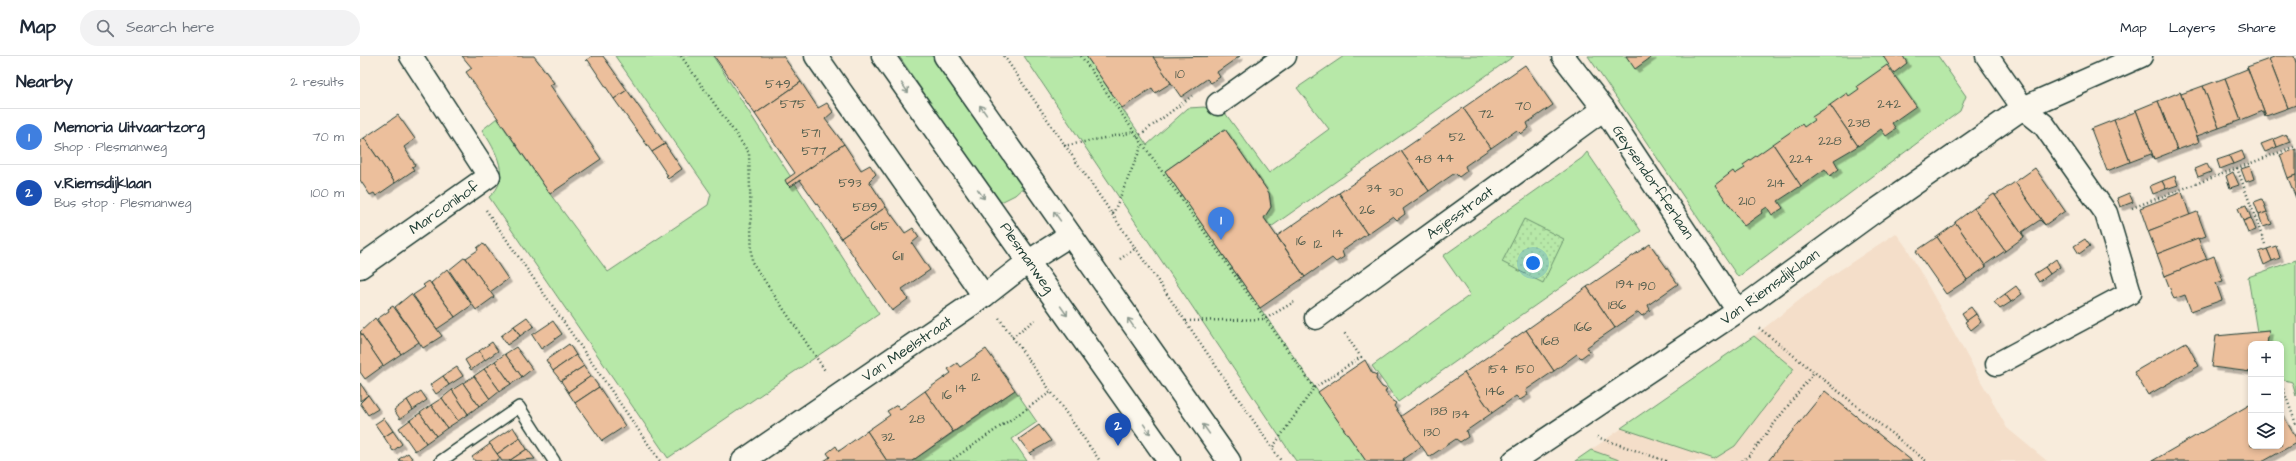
<!DOCTYPE html>
<html lang="en">
<head>
<meta charset="utf-8">
<style>
  body { margin:0; font-family:"Architects Daughter",sans-serif; background:#f2f2f3; color:#1f2937 }
  .controls { position:absolute; right:12px; bottom:12px; display:grid; overflow:hidden; border-radius:8px; box-shadow:0 2px 6px #0003 }
  .controls button { width:36px; height:36px; display:grid; place-items:center; padding:0; border:0; border-bottom:1px solid #e0e1e3; background:#fff; color:#1f2937; font:20px sans-serif }
  .you { position:absolute; left:1173px; top:207px; width:14px; height:14px; margin:-10px; border:3px solid #fff; border-radius:50%; background:#1a73e8; box-shadow:0 0 0 6px #1a73e833 }
  .badge { display:grid; place-items:center; width:26px; height:26px; border-radius:50%; background:#7c3aed; color:#fff; font-size:13px; font-weight:700 }
  .pin { position:absolute; translate:-50% -33px; filter:drop-shadow(0 1px 2px #0008) }
  .pin::after { content:''; position:absolute; top:21px; width:14px; height:12px; background:inherit; clip-path:polygon(0 0,100% 0,50% 100%) }
  .list { margin:0; padding:0; list-style:none }
  h2 { display:flex; justify-content:space-between; align-items:center; height:52px; margin:0; padding:0 16px; font-size:17px }
  h2 small { font-size:13px; font-weight:400; color:#747a83 }
  .list li { display:grid; grid-template-columns:26px 1fr auto; gap:12px; align-items:center; box-sizing:border-box; height:56px; padding:0 16px; border-top:1px solid #e0e1e3 }
  .list b { display:block; font-size:15px; white-space:nowrap }
  .list p { margin:0; font-size:13px; white-space:nowrap; color:#747a83 }
  .list em { font-size:13px; font-style:normal; color:#747a83 }
  .icon { flex:none; width:22px; height:22px; fill:none; stroke:currentColor; stroke-width:2; stroke-linecap:round; stroke-linejoin:round }
  .map { position:relative; flex:none; width:1936px; height:405px; overflow:hidden }
  header { display:flex; align-items:center; gap:24px; box-sizing:border-box; height:56px; padding:0 20px; background:#fff; border-bottom:1px solid #e0e1e3 }
  header strong { font-size:19px }
  nav { display:flex; gap:22px; margin-inline-start:auto; font-size:14px }
  .search { width:280px; height:36px; background:#f2f2f3; display:flex; align-items:center; gap:10px; box-sizing:border-box; padding:0 14px; border-radius:22px; color:#747a83; font-size:15px }
  main { display:flex }
  aside { flex:1; background:#fff }
  .map>svg:first-child { display:block }
</style>
</head>
<body>
<header>
<strong>Map</strong>
<div class="search"><svg class="icon" aria-label="search" viewBox="0 0 24 24"><circle cx="10" cy="10" r="6"/><path d="M15 15l6 6"/></svg>Search here</div>
<nav><a>Map</a><a>Layers</a><a>Share</a></nav>
</header>
<main>
<aside>
<h2>Nearby<small>2 results</small></h2>
<ul class="list">
<li><span class="badge" style="background:#3f7fe0">1</span><div><b>Memoria Uitvaartzorg</b><p>Shop · Plesmanweg</p></div><em>70 m</em></li>
<li><span class="badge" style="background:#1a4fb4">2</span><div><b>v.Riemsdijklaan</b><p>Bus stop · Plesmanweg</p></div><em>100 m</em></li>
</ul>
</aside>
<div class="map">
<svg width="1936" height="405" viewBox="0 0 1936 405">
  <defs>
    <pattern id="park-dots" width="8" height="8" patternUnits="userSpaceOnUse"><rect width="8" height="8" fill="#b7e8a8"/><path d="M2 2h.1M6 6h.1" fill="none" stroke="#9dc891" stroke-width="1.8" stroke-linecap="round"/></pattern>
    <filter id="shadow"><feDropShadow dx="3.5" dy="3.5" stdDeviation="0" flood-color="#0004"/></filter>
  </defs>
  <rect width="100%" height="100%" fill="#f8ecdc"/>
  <filter id="ink" filterUnits="userSpaceOnUse"><feTurbulence type="fractalNoise" baseFrequency=".025" numOctaves="2"/><feDisplacementMap in="SourceGraphic" scale="8" xChannelSelector="R" yChannelSelector="G"/><feConvolveMatrix kernelMatrix="1 2 1 2 8 2 1 2 1" color-interpolation-filters="sRGB"/></filter>
  <g filter="url(#ink)">
    <path fill="#f4dec9" d="M1536 177 1547 192 1647 372 1687 405H1215L1394 280 1465 224Z"/>
    <g fill="#b7e8a8" stroke="#6b926e">
      <path d="M255 0H353L519 258 308 402 129 141C152 123 136 94 122 74L137 62 190 138 248 216 348 149 351 138Z"/>
      <path d="M539 0H576L667 128 655 139 641 146 635 142Z"/>
      <path d="M664 0H726L787 89 828 52 844 51 865 57 909 117 969 73 937 32 984 0H1154L911 171 904 162 911 151 909 137 865 73 805 115 1006 405H936Z"/>
      <path d="M1228 0H1578L1606 40 1600 55 1378 221Z"/>
      <path d="M1227 96 1281 175 1038 346 1012 310 1110 239 1083 200 1222 102Z"/>
      <path d="M1936 204V340L1932 326 1921 323V288H1907L1909 275 1897 276 1888 221Z"/>
      <path d="M1394 280 1434 313 1375 390 1354 403 1261 372Z"/>
      <path d="M655 334 677 366 652 383 667 405H552Z"/>
      <path d="M1231 394 1262 405H1215Z"/>
    </g>
    <path fill="url(#park-dots)" stroke="#6b926e" d="M1164 163 1204 183 1183 227 1142 206Z"/>
    <g fill="#ecbf9c" stroke="#1f3d34" filter="url(#shadow)">
      <path d="M102 0H174L194 27 190 29 241 103 190 138 106 16 112 12Z"/>
      <path d="M232 0H243L267 34 254 43 228 4 225 5Z"/>
      <path d="M354 0H423L441 26 395 58Z"/>
      <path d="M726 0H793L811 27 795 37 792 32 762 52Z"/>
      <path d="M880 0 857 16 860 21 851 27 847 23 821 41 793 1Z"/>
      <path d="M1266 0H1293L1275 13Z"/>
      <path d="M1523 0H1543L1547 7 1534 17Z"/>
      <path d="M1916 0H1934L1936 7V49L1928 52 1909 3Z"/>
      <path d="M1909 3 1928 52 1906 60 1887 11Z"/>
      <path d="M1165 9 1193 49 1167 67 1169 72 1161 78 1157 74 1131 92 1103 52Z"/>
      <path d="M1527 9 1556 50 1532 67 1536 73 1526 80 1521 73 1498 90 1470 49 1487 37 1489 40 1499 33 1497 30Z"/>
      <path d="M1887 11 1906 60 1905 61 1903 55 1881 64 1865 22 1887 13Z"/>
      <path d="M1865 22 1881 64 1859 72 1843 30Z"/>
      <path d="M441 26 458 52 467 47 473 56 465 63 484 88 427 128 425 124 435 117 395 58Z"/>
      <path d="M1843 30 1859 72 1837 80 1839 86 1820 36 1821 38Z"/>
      <path d="M267 34 305 88 292 96 254 43Z"/>
      <path d="M1820 36 1839 86 1817 94 1798 45Z"/>
      <path d="M1798 45 1817 94 1794 103 1776 54Z"/>
      <path d="M1470 49 1498 90 1474 104 1479 113 1470 120 1465 113 1441 130 1413 88 1442 68 1444 71 1454 64 1452 61Z"/>
      <path d="M1103 52 1131 92 1105 110 1107 115 1099 121 1095 117 1069 135 1041 95Z"/>
      <path d="M1775 54H1776L1794 103 1791 98 1770 106 1754 64 1775 56Z"/>
      <path d="M38 59 55 83 44 91 55 109 52 111 54 114 35 127 4 82Z"/>
      <path d="M1754 64 1770 106 1747 115 1731 73Z"/>
      <path d="M865 73 909 137 911 151 904 162 945 221 900 252 805 115Z"/>
      <path d="M1926 78 1930 86 1917 91 1914 83Z"/>
      <path d="M4 82 35 127 16 140 14 137 10 139 0 124V85Z"/>
      <path d="M1914 83 1917 91 1905 96 1901 88Z"/>
      <path d="M305 88 322 113 308 123 306 121 308 120 292 96Z"/>
      <path d="M484 88 501 114 510 109 516 118 509 125 526 151 481 182 440 124 430 131 427 128Z"/>
      <path d="M1413 88 1441 130 1418 145 1423 152 1412 159 1407 151 1401 155 1402 157 1384 170 1355 129 1373 115 1375 118 1385 112 1383 109Z"/>
      <path d="M1936 93V119L1928 122 1920 99Z"/>
      <path d="M1041 95 1069 135 1043 153 1045 158 1037 164 1033 160 1007 178 979 137Z"/>
      <path d="M1882 95 1885 103 1873 108 1869 100Z"/>
      <path d="M1869 100 1873 108 1860 113 1857 104Z"/>
      <path d="M1847 108 1851 116 1838 121 1835 113Z"/>
      <path d="M1890 110 1894 123 1886 126 1881 113Z"/>
      <path d="M1675 112 1705 155 1685 169 1655 126Z"/>
      <path d="M1873 116 1879 129 1870 132 1866 120Z"/>
      <path d="M1936 119V142L1928 122Z"/>
      <path d="M1815 120 1818 129 1806 133 1802 125Z"/>
      <path d="M1802 125 1806 133 1793 138 1790 130Z"/>
      <path d="M1655 126 1685 169 1680 164 1662 176 1664 181 1634 138 1636 139Z"/>
      <path d="M1822 136 1830 160 1788 175 1780 152Z"/>
      <path d="M979 137 1007 178 982 195 984 201 976 206 972 202 945 221 917 180Z"/>
      <path d="M1769 137 1773 146 1760 151 1757 142Z"/>
      <path d="M1634 138 1664 181 1645 195 1614 152Z"/>
      <path d="M1902 143 1907 156 1899 159 1894 146Z"/>
      <path d="M1886 149 1891 162 1883 165 1878 152Z"/>
      <path d="M526 151 545 177 553 172 559 181 552 187 570 214 542 233 548 243 532 255 481 182Z"/>
      <path d="M1614 152 1645 195 1626 208V211L1595 166Z"/>
      <path d="M1837 156 1846 180 1797 198 1788 175Z"/>
      <path d="M1907 156 1912 168 1903 171 1899 159Z"/>
      <path d="M1891 162 1896 174 1888 177 1883 165Z"/>
      <path d="M1595 166 1626 211 1607 224 1577 181 1595 168Z"/>
      <path d="M1577 181 1607 224 1586 238 1556 195Z"/>
      <path d="M1838 182 1847 204 1805 220 1797 198Z"/>
      <path d="M1725 183 1730 190 1719 198 1714 190Z"/>
      <path d="M122 188 125 189 148 223 130 236 106 202 118 194 117 192Z"/>
      <path d="M1290 188 1318 228 1288 249 1290 254 1282 260 1278 256 1255 272 1227 231Z"/>
      <path d="M1916 190 1920 202 1912 205 1907 193Z"/>
      <path d="M1907 193 1912 205 1904 209 1899 196Z"/>
      <path d="M1854 200 1863 225 1856 227 1862 244 1831 255 1825 239 1814 243 1805 220Z"/>
      <path d="M105 201 134 241 116 254 89 214Z"/>
      <path d="M1696 203 1700 211 1690 218 1685 211Z"/>
      <path d="M1685 211 1690 218 1679 226 1674 218Z"/>
      <path d="M87 213 112 249 95 261 71 227Z"/>
      <path d="M69 225 95 261 77 273 53 239 65 231 63 229Z"/>
      <path d="M1656 230 1662 238 1651 246 1645 238Z"/>
      <path d="M1227 231 1255 272 1227 291 1229 296 1221 302 1217 298 1194 315 1166 274Z"/>
      <path d="M51 238 82 280 63 292 35 251Z"/>
      <path d="M1645 238 1651 246 1640 253 1634 246Z"/>
      <path d="M33 250 59 286 41 298 17 263 29 255 28 253Z"/>
      <path d="M1611 251 1616 258 1607 265 1602 257Z"/>
      <path d="M1616 258 1621 266 1611 274 1605 266Z"/>
      <path d="M167 261 174 270 160 280 154 270Z"/>
      <path d="M15 262 41 298 23 310 0 276Z"/>
      <path d="M193 265 202 278 181 293 172 279Z"/>
      <path d="M154 270 160 280 147 289 141 280Z"/>
      <path d="M1166 274 1194 315 1166 334 1168 339 1160 344 1156 340 1132 357 1104 317Z"/>
      <path d="M1909 275 1907 288H1891V316L1852 311 1856 280Z"/>
      <path d="M0 276 23 310 5 323 0 316Z"/>
      <path d="M132 286 138 295 125 304 119 295Z"/>
      <path d="M1826 286 1839 310 1788 339 1774 316Z"/>
      <path d="M209 288 216 299 193 315 186 304Z"/>
      <path d="M156 291 172 313 162 321 145 298Z"/>
      <path d="M626 293 655 334 593 376 565 335 591 317 588 313 597 307 600 311Z"/>
      <path d="M119 295 125 304 111 314 105 304Z"/>
      <path d="M145 298 162 321 151 328 135 305Z"/>
      <path d="M216 299 224 310 201 325 193 315Z"/>
      <path d="M1005 304 1012 317 1017 319 1016 323 1022 331 1027 333 1025 336 1031 344 1036 347 1034 350 1062 390 1043 403 1044 405H1006L958 336Z"/>
      <path d="M135 305 151 328 140 335 124 313Z"/>
      <path d="M224 310 231 320 208 336 201 325Z"/>
      <path d="M97 311 103 320 89 329 83 320Z"/>
      <path d="M124 313 140 335 130 343 114 320Z"/>
      <path d="M1104 317 1132 357 1106 375 1108 381 1100 386 1096 383 1069 401 1041 360Z"/>
      <path d="M83 320 89 329 76 338 70 329Z"/>
      <path d="M114 320 130 343 119 350 103 327Z"/>
      <path d="M231 320 239 331 215 347 208 336Z"/>
      <path d="M0 327 8 339 0 345Z"/>
      <path d="M103 327 119 350 108 358 92 334Z"/>
      <path d="M239 331 265 370 242 385 215 347Z"/>
      <path d="M92 334 108 358 98 365 82 342Z"/>
      <path d="M61 335 67 344 53 354 47 344Z"/>
      <path d="M565 335 593 376 552 405H527L507 375 530 359 527 355 537 349 540 353Z"/>
      <path d="M1465 335 1552 405H1408Z"/>
      <path d="M8 339 18 353 8 359 0 347Z"/>
      <path d="M82 342 98 365 87 372 71 349Z"/>
      <path d="M47 344 53 354 40 363 34 354Z"/>
      <path d="M1891 348V390H1921V356L1936 382V387L1904 405H1792Z"/>
      <path d="M71 349 87 372 76 380 60 357Z"/>
      <path d="M60 357 76 380 66 387 50 364Z"/>
      <path d="M24 362 33 375 24 381 15 368Z"/>
      <path d="M50 364 66 387 55 395 39 372Z"/>
      <path d="M679 369 691 385 670 397 671 399 659 383Z"/>
      <path d="M153 371 160 382 137 398 129 387Z"/>
      <path d="M33 375 42 388 33 395 24 381Z"/>
      <path d="M507 375 527 405H464L470 401 467 397 476 390 479 395Z"/>
      <path d="M160 382 167 393 149 405H142L137 398Z"/>
      <path d="M130 388 140 402 136 405H115L112 401Z"/>
      <path d="M167 393 175 403 149 405Z"/>
      <path d="M48 397 54 405H40L39 403Z"/>
    </g>
    <g fill="none" stroke-linecap="round" stroke-linejoin="round">
      <g stroke="#1f3d34" stroke-width="14">
        <path id="lane" d="M81 405 159 351 194 405"/>
      </g>
      <g stroke="#1f3d34" stroke-width="25">
        <g id="street">
          <path d="M456 0 624 240"/>
          <path d="M1203 0 1244 53 1378 255"/>
          <path d="M1627 0 1663 52 1684 69 1746 157 1770 237 1637 308"/>
          <path d="M858 48 925 0"/>
          <path d="M0 211 129 120 51 0"/>
          <path d="M956 262 1244 53"/>
          <path d="M383 405 624 240 669 205 710 179"/>
          <path d="M1154 405 1378 255 1515 155 1663 52 1781 0"/>
        </g>
      </g>
      <g stroke="#1f3d34" stroke-width="25">
        <g id="secondary">
          <path d="M523 0 809 405"/>
          <path d="M585 0 869 405"/>
        </g>
      </g>
      <g stroke="#1f3d34" stroke-width="2.5" stroke-dasharray="1 3" stroke-linecap="butt">
        <path d="M321 0 389 97 392 206 466 316"/>
        <path d="M644 0 921 405"/>
        <path d="M721 0 954 332 913 391"/>
        <path d="M777 81 832 40"/>
        <path d="M704 90 774 76"/>
        <path d="M1877 112 1905 188"/>
        <path d="M1772 152 1936 90"/>
        <path d="M126 154 300 405"/>
        <path d="M753 158 782 89"/>
        <path d="M760 203 776 192"/>
        <path d="M639 262 740 405"/>
        <path d="M826 265 905 263 934 246"/>
        <path d="M1399 272 1566 405"/>
        <path d="M652 281 676 263"/>
        <path d="M954 332 1001 301 983 275"/>
        <path d="M1923 333 1936 368"/>
        <path d="M1237 381 1306 405"/>
        <path d="M590 405 691 336"/>
        <path d="M1382 405 1390 399 1454 316"/>
      </g>
      <use href="#lane" stroke="#fbf7ec" stroke-width="11"/>
      <use href="#street" stroke="#fbf7ec" stroke-width="22"/>
      <use href="#secondary" stroke="#fbf7ec" stroke-width="22"/>
    </g>
    <defs><path id="oneway-shaft" d="M-6 0H5M1.5-3L5.5 0L1.5 3" fill="none" stroke-width="1.6" stroke-linecap="round" stroke-linejoin="round"/></defs>
    <g stroke="#8d9a90">
      <use href="#oneway-shaft" transform="translate(545 32) rotate(55)"/>
      <use href="#oneway-shaft" transform="translate(623 54) rotate(-125)"/>
      <use href="#oneway-shaft" transform="translate(621 138) rotate(55)"/>
      <use href="#oneway-shaft" transform="translate(697 160) rotate(-125)"/>
      <use href="#oneway-shaft" transform="translate(704 255) rotate(55)"/>
      <use href="#oneway-shaft" transform="translate(771 267) rotate(-125)"/>
      <use href="#oneway-shaft" transform="translate(787 373) rotate(55)"/>
      <use href="#oneway-shaft" transform="translate(846 373) rotate(-125)"/>
    </g>
  </g>
  <g text-anchor="middle" dominant-baseline="central" stroke-width="3" stroke-linejoin="round" paint-order="stroke">
    <g font-size="13" fill="#525e4e">
      <text x="820" y="18">10</text>
      <text x="418" y="28">549</text>
      <text x="433" y="48">575</text>
      <text x="1529" y="48">242</text>
      <text x="1163" y="50">70</text>
      <text x="1126" y="58">72</text>
      <text x="1499" y="67">238</text>
      <text x="451" y="77">571</text>
      <text x="1097" y="81">52</text>
      <text x="1470" y="85">228</text>
      <text x="454" y="95">577</text>
      <text x="1085" y="102">44</text>
      <text x="1063" y="103">48</text>
      <text x="1441" y="103">224</text>
      <text x="490" y="127">593</text>
      <text x="1416" y="127">214</text>
      <text x="1014" y="132">34</text>
      <text x="1036" y="136">30</text>
      <text x="1387" y="145">210</text>
      <text x="505" y="151">589</text>
      <text x="1007" y="154">26</text>
      <text x="520" y="170">615</text>
      <text x="978" y="177">14</text>
      <text x="941" y="185">16</text>
      <text x="958" y="188">12</text>
      <text x="538" y="200">611</text>
      <text x="1265" y="228">194</text>
      <text x="1287" y="230">190</text>
      <text x="1257" y="249">186</text>
      <text x="1223" y="271">166</text>
      <text x="1190" y="285">168</text>
      <text x="1138" y="313">154</text>
      <text x="1165" y="313">150</text>
      <text x="616" y="321">12</text>
      <text x="601" y="332">14</text>
      <text x="1135" y="335">146</text>
      <text x="587" y="339">16</text>
      <text x="1079" y="355">138</text>
      <text x="1101" y="358">134</text>
      <text x="557" y="363">28</text>
      <text x="1072" y="376">130</text>
      <text x="528" y="381">32</text>
    </g>
    <g font-size="15" fill="#1f3d34" stroke="#fbf7ec">
      <text transform="translate(1293 126) rotate(56)">Geysendorfferlaan</text>
      <text transform="translate(84 152) rotate(-35)">Marconihof</text>
      <text transform="translate(1100 157) rotate(-36)">Asjesstraat</text>
      <text transform="translate(667 202) rotate(55)">Plesmanweg</text>
      <text transform="translate(1410 231) rotate(-36)">Van Riemsdijklaan</text>
      <text transform="translate(547 293) rotate(-34)">Van Meelstraat</text>
    </g>
  </g>
</svg>
<div class="controls">
<button>+</button>
<button>−</button>
<button><svg class="icon" aria-label="layers" viewBox="0 0 24 24"><path d="M12 4l9 5-9 5-9-5zM3 14l9 5 9-5"/></svg></button>
</div>
<div class="you"></div>
<div class="pin badge" style="left:861px;top:184px;background:#3f7fe0">1</div>
<div class="pin badge" style="left:758px;top:390px;background:#1a4fb4">2</div>
</div>
</main>
</body>
</html>
